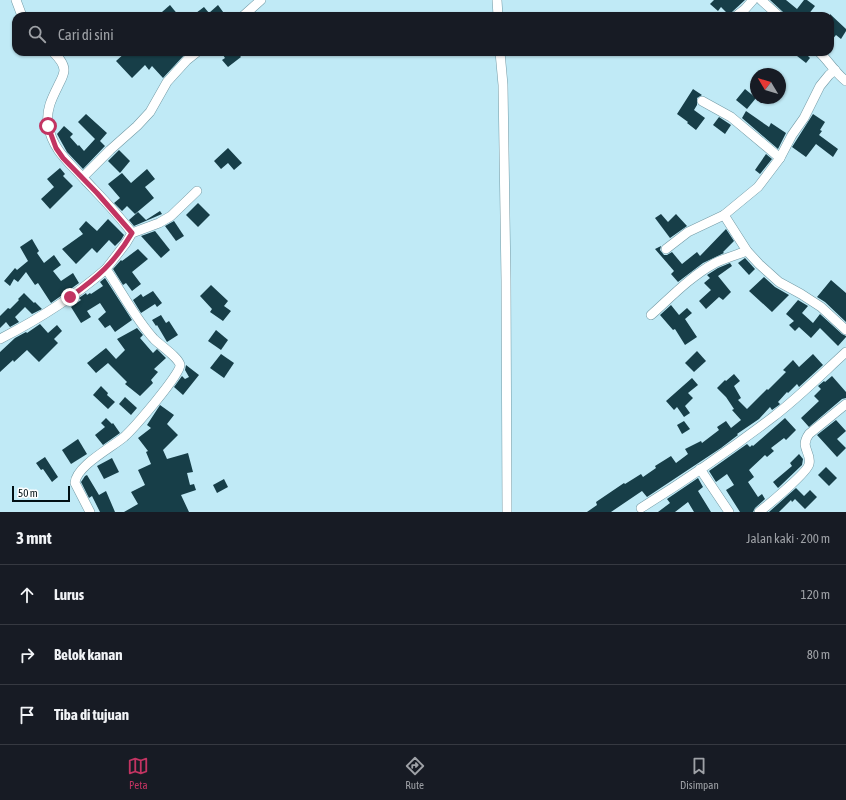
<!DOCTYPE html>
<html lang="id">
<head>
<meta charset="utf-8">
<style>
  body { margin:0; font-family:"Asap Condensed",sans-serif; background:#242831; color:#f1f3f6 }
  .compass { position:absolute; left:750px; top:68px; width:36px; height:36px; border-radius:50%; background:#171b24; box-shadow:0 1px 3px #0004; rotate:308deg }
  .scale { position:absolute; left:12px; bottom:10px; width:58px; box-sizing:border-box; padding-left:4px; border:2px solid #021014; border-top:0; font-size:11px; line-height:14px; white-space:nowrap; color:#021014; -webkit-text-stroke:3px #fff; paint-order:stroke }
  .stop { position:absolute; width:12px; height:12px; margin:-9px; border:3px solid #c23462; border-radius:50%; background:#fff }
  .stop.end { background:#c23462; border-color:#fff; box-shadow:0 1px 4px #0008 }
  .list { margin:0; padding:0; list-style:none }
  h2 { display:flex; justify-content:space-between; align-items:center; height:52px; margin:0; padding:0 16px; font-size:17px }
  h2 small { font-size:13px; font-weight:400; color:#9ea1a6 }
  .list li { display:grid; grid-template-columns:26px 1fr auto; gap:12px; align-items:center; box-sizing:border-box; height:60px; padding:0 16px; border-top:1px solid #363941 }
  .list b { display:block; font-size:15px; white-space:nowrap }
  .list em { font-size:13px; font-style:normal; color:#9ea1a6 }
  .icon { flex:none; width:22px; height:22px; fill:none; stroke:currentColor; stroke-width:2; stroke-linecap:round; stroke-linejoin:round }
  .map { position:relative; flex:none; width:846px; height:512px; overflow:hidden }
  .search { position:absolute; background:#171b24; box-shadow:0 1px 3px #0004; left:12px; right:12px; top:12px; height:44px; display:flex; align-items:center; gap:10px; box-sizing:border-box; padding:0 14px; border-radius:12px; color:#9ea1a6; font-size:15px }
  .sheet { height:232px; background:#171b24 }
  nav { display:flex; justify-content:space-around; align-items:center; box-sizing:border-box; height:56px; border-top:1px solid #363941; background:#171b24; font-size:11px; color:#9ea1a6 }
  nav a { display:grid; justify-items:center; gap:2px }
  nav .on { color:#c23462 }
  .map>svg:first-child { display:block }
</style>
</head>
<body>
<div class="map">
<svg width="846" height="512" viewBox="0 0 846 512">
  <rect width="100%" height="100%" fill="#c0eaf6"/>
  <g fill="#173e48">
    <path d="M714 0H745L732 12 730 16 721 7 718 11 710 4Z"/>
    <path d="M770 0H786L797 9 804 0H807L815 6 808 15 804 12 802 14 805 16H785L783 12Z"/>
    <path d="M170 5 179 16H165L162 12Z"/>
    <path d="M218 5 226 16H192L204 7 209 13Z"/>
    <path d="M830 14 846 29V31L841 39 836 35 830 42Z"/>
    <path d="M126 52H187L163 78 152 66 149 70 145 65 132 78 116 61Z"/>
    <path d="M221 52H237L241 57 228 67 222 60 225 58Z"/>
    <path d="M792 52H804L810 58 806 63Z"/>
    <path d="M693 89 702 95 697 98V105L694 110 705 118 696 130 687 123 688 122 677 114Z"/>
    <path d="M745 89 756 98 747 109 736 100Z"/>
    <path d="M746 111 769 127 771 123 786 133 778 149 742 118Z"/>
    <path d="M86 114 107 133 100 141 105 146 83 169 67 152 57 134 64 126 73 134 70 137 78 146 79 145 84 151 95 139 78 122Z"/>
    <path d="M813 114 825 122 820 130 822 131 819 135 838 149 833 157 816 144 806 157 792 147Z"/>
    <path d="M719 117 731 125 725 134 713 125Z"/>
    <path d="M228 148 242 163 234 170 228 163 221 169 214 161Z"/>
    <path d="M119 150 130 161 120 173 108 161Z"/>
    <path d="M766 154 772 159 760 174 755 170Z"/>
    <path d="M60 168 65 174 63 176 73 186 50 209 41 199 54 187 47 179Z"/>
    <path d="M147 169 155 179 145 187 154 198 135 214 127 206 122 211 114 203 120 198 108 184 122 173 131 183Z"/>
    <path d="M198 203 210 215 198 227 186 215Z"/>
    <path d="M160 211 162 214 134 226 129 220 138 212 146 220Z"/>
    <path d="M661 214 668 222 676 214 687 226 670 238 655 218Z"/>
    <path d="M108 219 124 235 121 240 115 246 109 240 97 253 92 248 76 264 62 249 83 234 79 229 86 221 97 231Z"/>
    <path d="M174 221 184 236 176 241 165 226Z"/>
    <path d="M726 229 734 241 723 252 724 253 703 263 678 282 671 274 674 271 655 249 661 246 660 250 664 255H667L672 252 682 264 697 252 700 256Z"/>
    <path d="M155 231 170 250 161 258 141 236Z"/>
    <path d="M32 239 39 251 37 253 44 263 54 255 61 265 53 271 61 281 73 273 79 283 51 303 38 283 35 285 26 272 18 282 14 279 10 286 4 281 15 268 17 270 28 261 20 247Z"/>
    <path d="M138 249 148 259 132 272 141 284 132 291 126 283 123 285 113 269 121 260 122 261Z"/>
    <path d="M745 258 755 269 749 275 738 263Z"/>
    <path d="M730 263 732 266 718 276 731 292 723 300 719 297 706 309 699 301 711 290 704 283 710 278 707 275 718 268Z"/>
    <path d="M764 277 775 287 789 295 772 312 749 291Z"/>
    <path d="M105 278 132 320 115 332 110 325 105 328 98 319 106 312 100 303 87 311 91 317 81 323 71 307 81 300 79 298 86 293 87 295 90 293 91 294 103 286 100 282Z"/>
    <path d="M831 280 846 293V322L825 302 817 297Z"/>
    <path d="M211 285 228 301 224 306 231 311 223 321 210 312 212 309 200 296Z"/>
    <path d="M153 291 162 303 157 307 155 304 141 313 133 300 141 294 143 297Z"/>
    <path d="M24 293 34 303 35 302 42 309 32 314 25 307 15 317 19 322 10 327 6 322 0 328V316L8 308 10 309 19 300 18 299Z"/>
    <path d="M798 300 808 306 802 313 813 323 820 314 842 334 846 336V337L838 346 820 328 811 338 799 327 795 331 789 325 794 321 786 314Z"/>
    <path d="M671 305 679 315 687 308 692 313 685 319 697 337 685 345 675 329 673 330 660 315Z"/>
    <path d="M161 315 166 323 169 321 178 335 167 342 157 325 156 326 152 320Z"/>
    <path d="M40 324 48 333 57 325 62 331 54 339 58 343 39 362 27 350 14 362 13 360 0 372V352L15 338 26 332 27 333Z"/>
    <path d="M137 328 143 335 140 338 153 353 157 349 166 358 154 369 158 372 151 380 153 383 140 396 125 384 127 382 108 363 96 373 87 363 106 348 116 359 125 350 117 339Z"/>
    <path d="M216 330 228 340 221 350 208 341Z"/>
    <path d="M697 351 706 361 694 372 685 363Z"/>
    <path d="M221 354 234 363 224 378 210 368Z"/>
    <path d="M813 354 823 365 799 387 797 384 788 393 787 392 778 402 780 404 779 405 772 410 770 407 759 419 737 434 738 435 721 448 647 497 642 491 611 512H587L597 505 596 502 624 483 625 484 641 474 643 477 656 468 655 466 671 456 676 463 688 454 685 449 701 441 702 443 719 430 717 427 726 421 731 428 741 420 732 410 734 409 726 397 717 388 725 380 726 381 734 374 740 381 734 386 741 398 738 400 747 409 767 389 768 390 786 372 783 370 793 360 799 367Z"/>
    <path d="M186 365 199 375 183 395 174 387 182 376 185 379 189 377 185 370Z"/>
    <path d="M832 376 846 392V398L842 399 809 427 801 418 819 401 814 396 821 389 818 386 824 381 825 382Z"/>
    <path d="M692 378 698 385 688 393 693 398 685 406 690 413 684 417 677 407 674 410 666 401Z"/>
    <path d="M101 386 108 393 107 395 115 402 108 409 93 395Z"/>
    <path d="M125 397 137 408 131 415 119 404Z"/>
    <path d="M160 405 174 415 167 424 178 435 163 450 167 459 188 453 193 472 187 473 190 485 194 484 196 490 181 495 189 512H124L138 504 131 492 145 485 138 470 151 464 146 452 148 451 138 438 151 428 147 425Z"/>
    <path d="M106 418 112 424 113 423 120 433 103 445 95 435 105 427 101 423Z"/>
    <path d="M785 418 796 430 786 440 784 438 771 448 774 451 767 457 765 455 749 470 754 477 748 482 758 497 762 494 765 499 755 508 753 512H740L726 490 734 485 727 474 716 482 709 471 747 444 750 447 752 445 753 446Z"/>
    <path d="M836 420 846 431 837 439 846 448 837 457 817 435Z"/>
    <path d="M684 421 690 429 682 434 677 425Z"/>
    <path d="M78 439 87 454 71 464 62 450Z"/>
    <path d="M799 454 803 459 802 465 778 488 773 482 792 466 790 463Z"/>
    <path d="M45 457 58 477 52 482 43 469 41 470 36 463Z"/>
    <path d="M112 458 119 472 104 479 97 466Z"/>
    <path d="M826 467 837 478 829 486 818 475Z"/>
    <path d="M87 475 99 495 106 491 115 512H100L92 496 89 498 81 482 85 476Z"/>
    <path d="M698 478 703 487 698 491 711 512H694L688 502 675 512H658L670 503 667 499Z"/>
    <path d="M224 479 228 487 217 493 213 485Z"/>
    <path d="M796 488 804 496 810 490 817 497 805 509 795 499 792 502 791 500 779 512H769Z"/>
  </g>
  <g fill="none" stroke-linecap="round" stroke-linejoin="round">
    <g stroke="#729aa5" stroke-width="10">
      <g id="minor">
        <path d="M16 0 22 16"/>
        <path d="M497 0 498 16"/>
        <path d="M761 0 779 16"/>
        <path d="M243 16 261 0"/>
        <path d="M736 16 745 9 753 0"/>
        <path d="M53 52C58 57 64 63 64 70 64 75 61 80 59 84 52 98 46 109 48 125 53 151 69 162 85 180 101 197 118 214 132 233L126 243 106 269C122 292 136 320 154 339 160 345 179 358 180 365 181 374 133 429 124 437 111 448 76 466 75 483L90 512"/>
        <path d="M500 52 503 85 506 280 507 512"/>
        <path d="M819 52C829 61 835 73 846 81"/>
        <path d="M702 101 731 117 780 158"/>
        <path d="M83 177 110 150 137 126 150 112 167 82 187 60 197 52"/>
        <path d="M724 215 747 251 759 264 779 282 801 294 821 307 846 330"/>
        <path d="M132 233 159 223 171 216 197 191"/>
        <path d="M666 249 688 232 724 215 758 187 780 158 792 135 804 118 820 86 829 75 835 70"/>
        <path d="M651 315C671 297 691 276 715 263 725 258 736 255 747 251"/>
        <path d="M0 339C37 320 74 297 106 269"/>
        <path d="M700 469 729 512"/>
        <path d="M641 508C686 480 731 449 773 417 799 397 822 374 846 352"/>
        <path d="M759 512C768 505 808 472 809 464 812 452 799 448 809 434L846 404"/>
      </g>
    </g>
    <use href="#minor" stroke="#fff" stroke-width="9"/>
  </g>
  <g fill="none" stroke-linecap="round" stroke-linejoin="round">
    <path stroke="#c23462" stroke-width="5" d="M48 126 56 148 63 158 97 193 132 233C115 262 97 278 70 297"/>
  </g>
</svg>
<svg class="compass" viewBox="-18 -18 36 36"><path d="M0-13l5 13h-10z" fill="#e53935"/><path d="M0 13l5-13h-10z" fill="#9ea1a6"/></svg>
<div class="scale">50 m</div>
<div class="stop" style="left:48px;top:126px"></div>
<div class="stop end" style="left:70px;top:297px"></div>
<div class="search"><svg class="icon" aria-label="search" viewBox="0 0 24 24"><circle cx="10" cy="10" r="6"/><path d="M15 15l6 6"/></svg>Cari di sini</div>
</div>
<section class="sheet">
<h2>3 mnt<small>Jalan kaki · 200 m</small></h2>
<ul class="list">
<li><svg class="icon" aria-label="ahead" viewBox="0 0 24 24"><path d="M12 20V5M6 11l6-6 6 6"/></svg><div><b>Lurus</b></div><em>120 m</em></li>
<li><svg class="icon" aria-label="right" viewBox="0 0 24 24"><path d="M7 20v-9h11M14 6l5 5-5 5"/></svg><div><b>Belok kanan</b></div><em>80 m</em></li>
<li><svg class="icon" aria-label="arrive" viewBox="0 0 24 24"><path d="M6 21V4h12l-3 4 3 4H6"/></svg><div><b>Tiba di tujuan</b></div></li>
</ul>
</section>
<nav>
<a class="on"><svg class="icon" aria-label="map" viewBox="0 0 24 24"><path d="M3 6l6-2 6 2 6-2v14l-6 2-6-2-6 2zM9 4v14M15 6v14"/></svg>Peta</a>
<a><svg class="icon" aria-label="directions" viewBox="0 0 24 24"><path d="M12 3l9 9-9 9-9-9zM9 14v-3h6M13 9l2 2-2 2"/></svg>Rute</a>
<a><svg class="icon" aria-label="saved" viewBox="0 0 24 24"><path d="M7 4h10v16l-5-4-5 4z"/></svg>Disimpan</a>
</nav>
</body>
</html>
